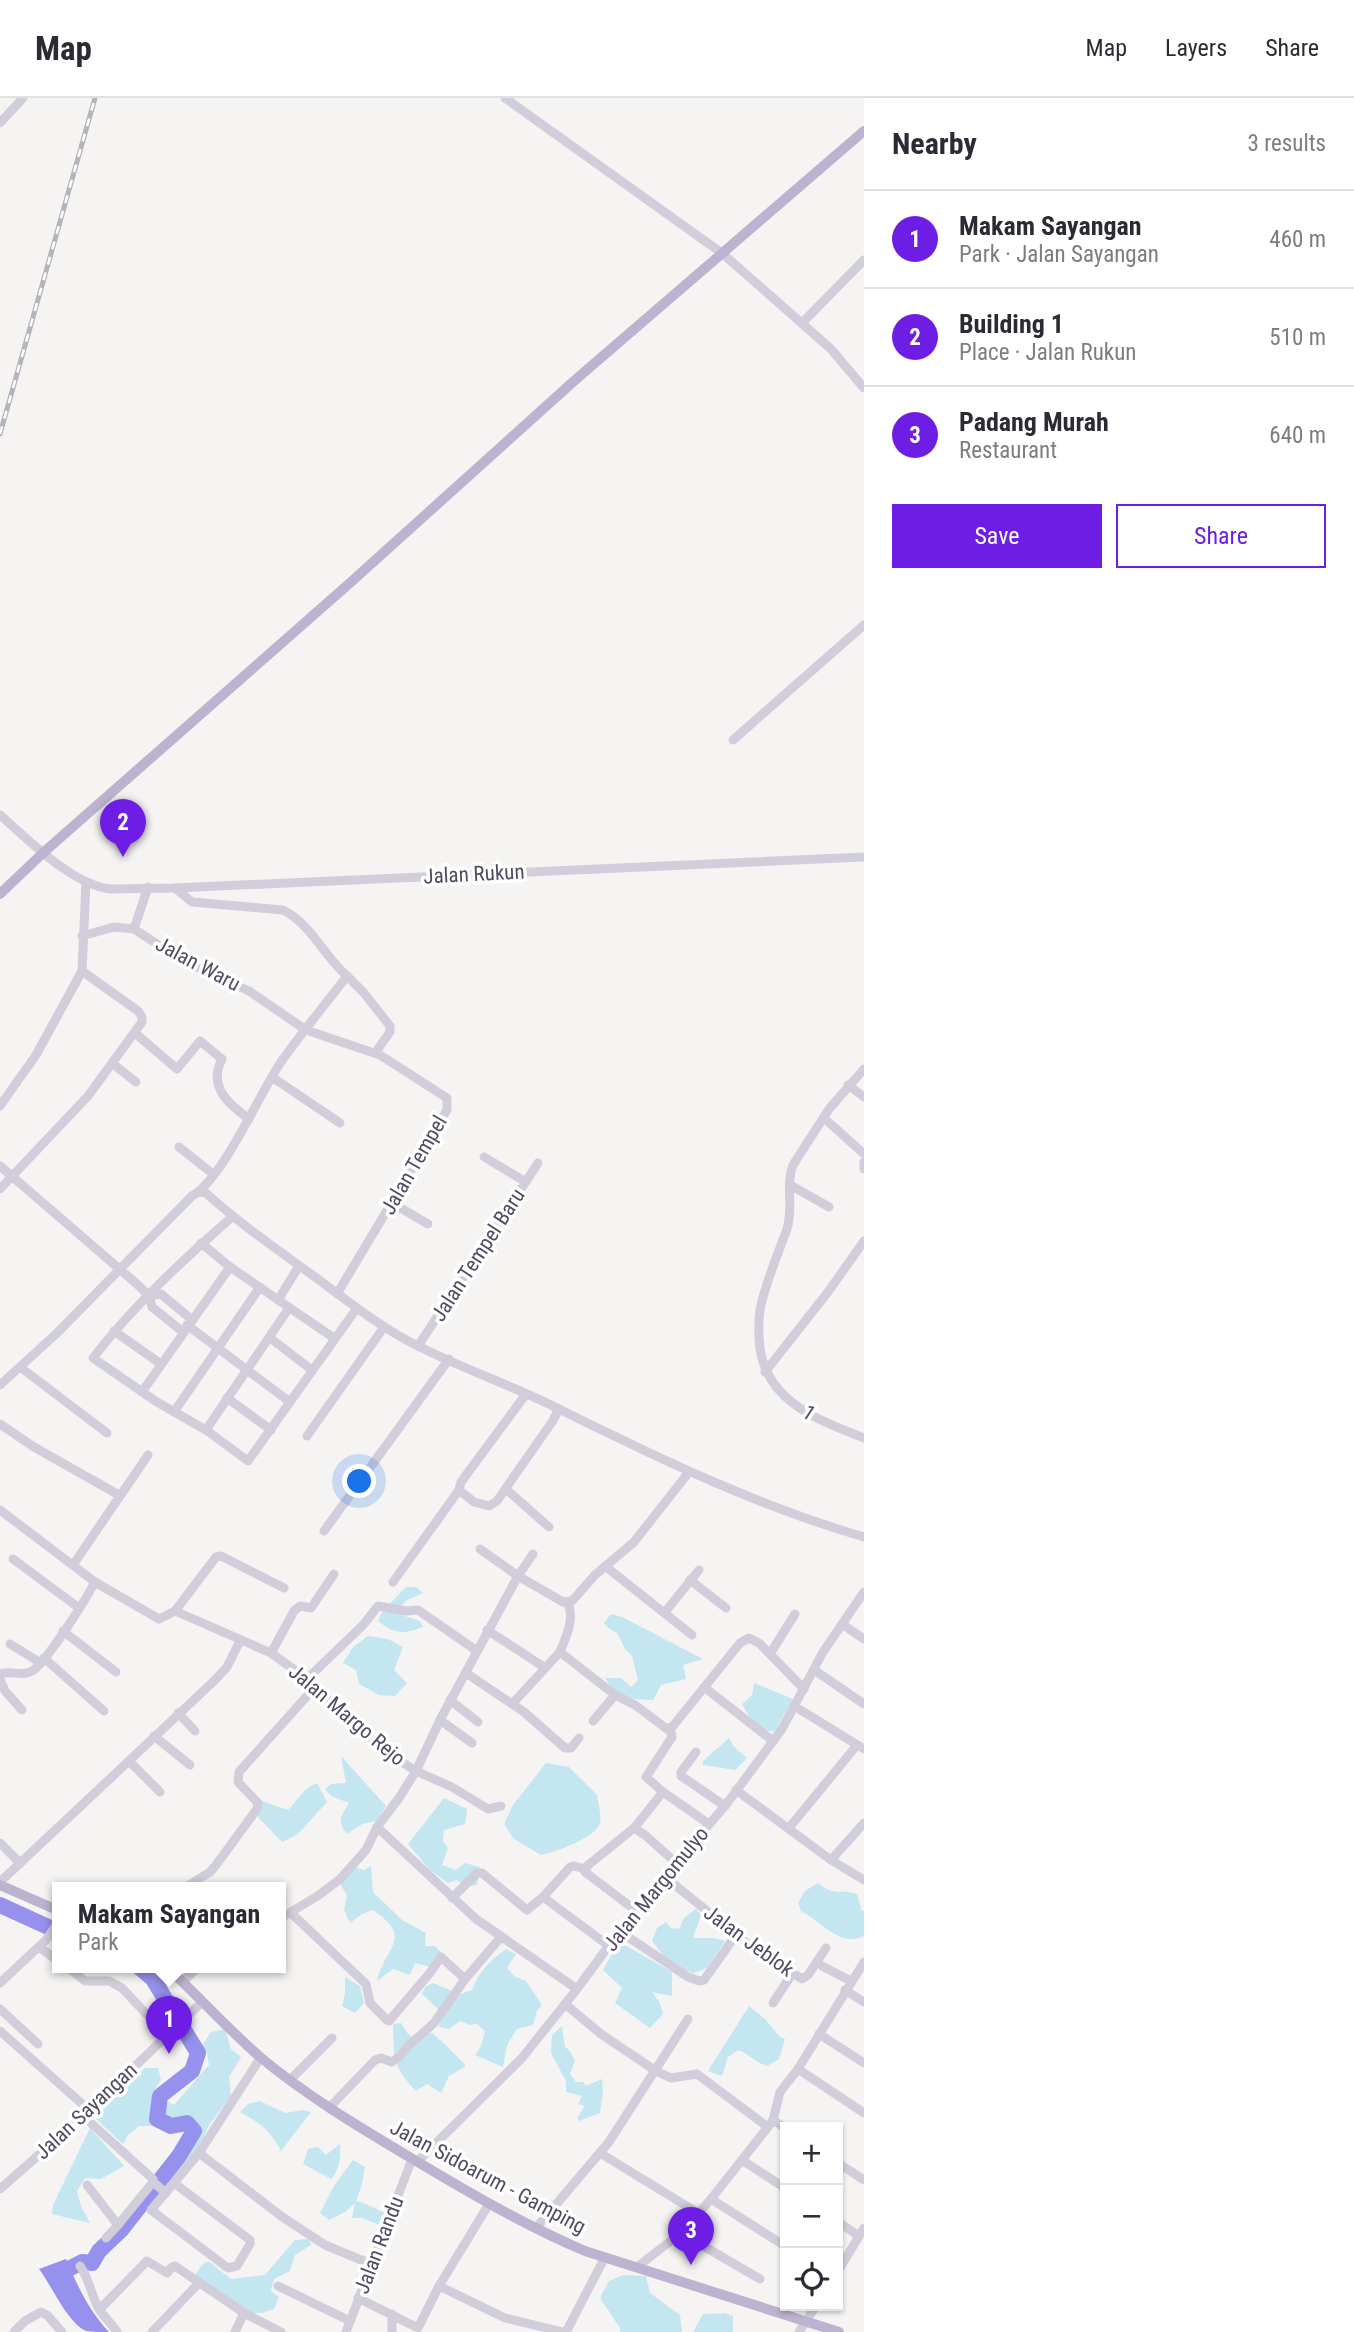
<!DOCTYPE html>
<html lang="en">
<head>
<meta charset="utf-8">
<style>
  body { margin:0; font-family:"Roboto Condensed",sans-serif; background:#f7f7f7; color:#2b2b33 }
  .controls { position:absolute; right:21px; bottom:21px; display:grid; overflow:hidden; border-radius:0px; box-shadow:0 2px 5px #0004 }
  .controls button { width:63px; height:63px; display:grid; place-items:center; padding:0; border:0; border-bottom:2px solid #e1e1e2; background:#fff; color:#2b2b33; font:35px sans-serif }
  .you { position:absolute; left:360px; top:1384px; width:24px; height:24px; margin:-18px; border:5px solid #fff; border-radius:50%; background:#1a73e8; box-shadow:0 0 0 10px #1a73e833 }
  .badge { display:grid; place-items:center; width:46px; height:46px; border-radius:50%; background:#6d1de4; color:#fff; font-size:23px; font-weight:700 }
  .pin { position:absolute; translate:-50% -58px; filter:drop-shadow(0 2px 4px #0008) }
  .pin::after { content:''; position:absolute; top:37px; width:24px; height:21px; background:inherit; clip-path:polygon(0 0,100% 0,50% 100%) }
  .popup { position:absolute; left:52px; top:1784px; width:234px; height:91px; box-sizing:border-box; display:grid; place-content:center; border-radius:0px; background:#fff; filter:drop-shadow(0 2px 5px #0005); font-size:23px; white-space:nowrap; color:#7c7c81 }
  .popup b { font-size:26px; color:#2b2b33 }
  .popup::after { content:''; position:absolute; left:50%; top:100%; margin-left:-14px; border:14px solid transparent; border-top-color:#fff }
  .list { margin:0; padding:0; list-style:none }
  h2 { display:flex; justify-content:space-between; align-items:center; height:91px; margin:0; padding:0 28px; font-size:30px }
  h2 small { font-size:23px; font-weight:400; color:#7c7c81 }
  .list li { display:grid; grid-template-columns:46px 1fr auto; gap:21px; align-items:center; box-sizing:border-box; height:98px; padding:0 28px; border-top:2px solid #e1e1e2 }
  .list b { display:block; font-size:26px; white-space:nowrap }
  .list p { margin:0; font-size:23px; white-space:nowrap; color:#7c7c81 }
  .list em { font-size:23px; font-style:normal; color:#7c7c81 }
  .actions { display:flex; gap:14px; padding:21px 28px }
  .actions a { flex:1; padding:16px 0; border:2px solid #6d1de4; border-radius:0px; text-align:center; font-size:24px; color:#6d1de4 }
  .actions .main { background:#6d1de4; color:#fff }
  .icon { flex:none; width:38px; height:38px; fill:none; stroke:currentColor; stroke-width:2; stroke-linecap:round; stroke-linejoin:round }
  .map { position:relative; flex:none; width:864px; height:2234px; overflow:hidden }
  header { display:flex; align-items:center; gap:42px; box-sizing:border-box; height:98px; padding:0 35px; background:#fff; border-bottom:2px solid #e1e1e2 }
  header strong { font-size:33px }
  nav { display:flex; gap:38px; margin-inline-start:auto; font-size:24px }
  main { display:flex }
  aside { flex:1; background:#fff }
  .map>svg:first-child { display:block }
</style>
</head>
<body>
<header>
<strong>Map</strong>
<nav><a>Map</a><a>Layers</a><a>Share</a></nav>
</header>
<main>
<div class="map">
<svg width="864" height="2234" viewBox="0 0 864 2234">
  <rect width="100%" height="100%" fill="#f5f4f3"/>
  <g fill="#c3e6f0">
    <path d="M406 1489H416L423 1495 407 1502 400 1509 402 1517 420 1523 423 1529C403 1536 396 1537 378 1523L382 1514Z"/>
    <path d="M611 1516 622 1519 703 1561 683 1567 686 1581 661 1587 653 1602 634 1601 615 1595 605 1580H621L631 1589 638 1582 632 1558 625 1551 617 1535 608 1530 604 1525Z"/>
    <path d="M368 1538 388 1541 403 1549 394 1572 407 1585 395 1598 379 1597 359 1586 356 1572 343 1565 353 1549Z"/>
    <path d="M754 1585 793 1601 775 1633C758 1635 749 1619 742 1606L752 1597Z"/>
    <path d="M729 1640 734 1649 747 1660 735 1672 703 1667V1663Z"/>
    <path d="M341 1658 386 1708 376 1723 362 1726 347 1736C336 1722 341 1719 349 1705L331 1698 325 1691 331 1686 346 1685Z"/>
    <path d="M546 1665 569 1669 597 1697C598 1705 602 1718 600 1725 596 1740 555 1754 541 1757L514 1741 504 1726 513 1707Z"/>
    <path d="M317 1685 327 1704 298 1736 282 1744 258 1719 262 1703 288 1712C299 1701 302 1691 317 1685Z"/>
    <path d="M444 1700 467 1711 465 1726 444 1732 443 1744 448 1750 442 1767 456 1772 465 1765 480 1769 477 1787 465 1789 457 1782 448 1785 430 1772 408 1746Z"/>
    <path d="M371 1768 373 1794 402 1822 426 1835 425 1848H435L444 1857 442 1866 430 1869 415 1865 410 1877 393 1871 377 1883C385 1848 415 1841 373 1812L362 1816 350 1825 344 1812 347 1797 340 1786 354 1769 364 1772Z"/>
    <path d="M818 1785C837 1800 839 1790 857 1796L862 1813H864V1838C840 1850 821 1823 801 1813L798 1805 805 1793Z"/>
    <path d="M696 1811 701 1817 693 1840H713L725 1843 707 1870 693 1875 669 1865 652 1843 657 1830 666 1824 671 1830 679 1831 684 1820Z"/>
    <path d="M621 1845 672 1874V1898L652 1894 660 1905 663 1916 650 1930 615 1905 622 1890 603 1872 615 1850Z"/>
    <path d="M506 1851 516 1856 507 1870 514 1878 526 1883 542 1907 537 1913 533 1927 517 1931 507 1947 503 1969 475 1957 481 1948 485 1933 477 1926 470 1927 460 1923 449 1931 439 1929 441 1914 422 1896 425 1889 433 1885 460 1896 472 1892C479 1874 490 1862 506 1851Z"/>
    <path d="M345 1879 360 1888 364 1905 355 1915 342 1908 345 1895Z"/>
    <path d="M749 1908 766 1922 780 1939 785 1941 779 1961 767 1968C755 1964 749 1956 738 1952L728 1959 722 1978 708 1973Z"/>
    <path d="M401 1925 408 1936 418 1943 424 1936 432 1935 446 1947 466 1968 449 1978 441 1995 427 1986 416 1993C392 1967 394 1961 393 1926Z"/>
    <path d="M562 1928 565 1949 570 1953 575 1963 570 1976 576 1984H583L586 1988 602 1981 603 1993 600 2015 579 2023 577 2020 585 2008 578 2006 582 1998 566 1994V1983L551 1955 552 1937Z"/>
    <path d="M225 1931 231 1951 241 1959 229 1979 231 1998 209 2027 200 2047 165 2088 159 2081 178 2055 196 2039 198 2027 189 2020 164 2021 161 2016 166 2003 174 2007 209 1967 207 1955 202 1948 211 1934Z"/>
    <path d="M145 1970H158L161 1982 152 1996 156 2028H139L128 2037 123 2046 96 2021 106 2005Z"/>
    <path d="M260 2003 285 2015 303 2012 311 2014 281 2053C270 2032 260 2025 240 2014L248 2006Z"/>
    <path d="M90 2030 124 2068 101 2081 85 2080 77 2093 81 2108 90 2125 52 2116 53 2107Z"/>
    <path d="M340 2046C341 2059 340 2071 331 2081L303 2066 308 2051 318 2049 326 2057Z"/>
    <path d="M353 2062 365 2069 362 2086 356 2103C368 2105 375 2112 387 2115L382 2128 362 2120H352L355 2105 345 2114 329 2122 320 2115 334 2088Z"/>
    <path d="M309 2141 311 2147 295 2157 290 2173 274 2181 271 2193 279 2199 274 2211 262 2215H250L195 2177 202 2167 208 2163 231 2181 265 2177 295 2142Z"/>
    <path d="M623 2177 646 2178 650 2195 680 2217 682 2234H620V2230L600 2200 609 2183Z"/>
    <path d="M725 2215 733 2218V2234H693L703 2216Z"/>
  </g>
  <path fill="#9591ec" d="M66 2161C77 2187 89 2213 109 2234 102 2234 92 2234 86 2233 67 2224 52 2188 39 2171Z"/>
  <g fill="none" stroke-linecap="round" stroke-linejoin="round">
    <g stroke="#9591ec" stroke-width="16">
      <path d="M0 1807 57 1833"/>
      <path d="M57 2177 82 2164 92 2165 99 2153 121 2132 179 2058 194 2033 187 2025 171 2028 157 2021 160 1998 192 1973 198 1955 153 1881 140 1870"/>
    </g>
    <g stroke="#d1cddb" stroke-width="9">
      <path d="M505 0 723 156 831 251 864 290"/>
      <path d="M0 25 23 0"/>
      <path d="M802 225 864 162"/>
      <path d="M733 642 864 527"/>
      <path d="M0 717C29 742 71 786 110 791L175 790 864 759"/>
      <path d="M134 831 148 789"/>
      <path d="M82 838 114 829 134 831 183 863 249 893 306 932 380 957 447 1000V1012L337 1196"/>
      <path d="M347 878 364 895 390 928V934L375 955"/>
      <path d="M135 935 177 971 200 943 222 961C208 988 227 1005 249 1021"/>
      <path d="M113 966 136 984"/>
      <path d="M864 971 829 1011 793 1067C785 1087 794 1108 787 1131 778 1156 767 1181 761 1207 758 1218 759 1229 759 1240 761 1301 815 1321 864 1340"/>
      <path d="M272 979 340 1025"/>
      <path d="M848 987 864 999"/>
      <path d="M0 1008 36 957 82 873 86 784"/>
      <path d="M824 1020 864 1056"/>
      <path d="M179 1049 213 1076"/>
      <path d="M484 1059 526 1084"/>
      <path d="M864 1064V1071"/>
      <path d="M0 1068 138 1187 149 1198 152 1209 183 1234"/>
      <path d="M790 1087 829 1109"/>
      <path d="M0 1091 88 998 142 924V919L138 913 82 873"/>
      <path d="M200 1094 206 1095C240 1126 278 1152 315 1179 348 1203 380 1229 416 1247 463 1271 514 1288 561 1312 660 1361 758 1408 864 1439"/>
      <path d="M392 1105 428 1126"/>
      <path d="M232 1119C183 1162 133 1208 93 1260L157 1304 206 1332 248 1363 357 1210"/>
      <path d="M201 1145 230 1169 334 1240"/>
      <path d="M149 1198 161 1196 191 1221"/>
      <path d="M278 1202 299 1168"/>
      <path d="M187 1227 290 1304"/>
      <path d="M114 1233 161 1266"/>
      <path d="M270 1240 312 1272"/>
      <path d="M418 1248 538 1065"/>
      <path d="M20 1269 107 1335"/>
      <path d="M765 1274 828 1194 864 1143"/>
      <path d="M0 1287 56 1236 192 1098C223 1081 259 996 281 964 302 934 325 907 347 878 324 858 311 826 283 812L192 804 175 790"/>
      <path d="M142 1294 230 1169"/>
      <path d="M227 1300 271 1332"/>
      <path d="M174 1314 260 1189"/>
      <path d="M0 1326 34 1349 119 1397"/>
      <path d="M206 1332 289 1210"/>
      <path d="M307 1338 384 1229"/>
      <path d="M506 1391 549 1429"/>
      <path d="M459 1392 474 1404 489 1408 497 1403 552 1324 559 1311"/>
      <path d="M0 1412 95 1484 159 1521 175 1513 216 1459 221 1458 284 1490"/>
      <path d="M324 1433 449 1261"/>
      <path d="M480 1451 518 1478 533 1456"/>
      <path d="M13 1461 79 1510"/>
      <path d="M73 1467 148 1357"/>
      <path d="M605 1468 692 1537"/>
      <path d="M690 1482 726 1510"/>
      <path d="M393 1484 459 1392 461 1384 526 1296"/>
      <path d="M568 1505C575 1522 566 1538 560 1554L615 1597 635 1607 667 1631 673 1628 740 1545 749 1540 759 1545 804 1591"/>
      <path d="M175 1513 271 1555 307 1581 358 1630 394 1659 416 1673 452 1689 488 1711 501 1708"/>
      <path d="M665 1514 699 1472"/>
      <path d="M842 1526 864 1541"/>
      <path d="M487 1532 544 1569"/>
      <path d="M63 1533 116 1574"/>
      <path d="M10 1546 41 1565"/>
      <path d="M271 1555 294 1513 300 1508 311 1510 334 1476"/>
      <path d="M770 1556 795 1516"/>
      <path d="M44 1560 104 1613"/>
      <path d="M814 1572 864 1606"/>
      <path d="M466 1575 524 1614 565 1650H571L579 1640"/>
      <path d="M0 1576C11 1572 22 1579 32 1573 46 1565 86 1501 95 1484"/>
      <path d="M0 1581 5 1593 22 1612"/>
      <path d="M307 1581 363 1527 378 1508 406 1513 418 1512 477 1553"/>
      <path d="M704 1589 773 1643"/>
      <path d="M450 1602 478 1624"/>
      <path d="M513 1605 560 1554"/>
      <path d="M794 1608 864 1651"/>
      <path d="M178 1615 195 1633"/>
      <path d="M440 1622 472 1645"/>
      <path d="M593 1623 615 1597"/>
      <path d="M670 1630 672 1639 646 1679 663 1694 709 1726"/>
      <path d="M154 1638 190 1667"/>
      <path d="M696 1654 681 1674V1678L725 1708"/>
      <path d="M129 1663 160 1694"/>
      <path d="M736 1692 831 1762 864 1782"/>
      <path d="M377 1729 476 1821 577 1891"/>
      <path d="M634 1730 663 1694"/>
      <path d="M789 1730 857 1647"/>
      <path d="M0 1745 19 1764"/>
      <path d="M831 1762 864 1725"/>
      <path d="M665 1779 748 1846 802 1881 808 1877 826 1850"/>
      <path d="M0 1784 215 1582 227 1569 240 1543"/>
      <path d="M184 1790 210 1774 216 1767 257 1711 258 1705 238 1684 239 1674 315 1589"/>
      <path d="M543 1799 570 1769 574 1768 585 1771"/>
      <path d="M452 1800 477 1775H482L527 1812 543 1799 609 1848"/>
      <path d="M635 1812 585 1774 587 1768 634 1730 645 1737 676 1765"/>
      <path d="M291 1815 366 1886 370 1905 387 1922 389 1923 429 1876 441 1859 465 1881"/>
      <path d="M281 1820 319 1797 340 1781 366 1752 377 1729 399 1700 416 1673 440 1622 518 1478 563 1504 572 1503 595 1477 634 1444 689 1374"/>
      <path d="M619 1833 688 1879 699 1883 704 1882 736 1837"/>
      <path d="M39 1849 57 1862"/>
      <path d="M822 1868 851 1883"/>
      <path d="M68 1870 85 1883H109L122 1890 167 1938"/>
      <path d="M183 1884 197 1870"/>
      <path d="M0 1885 46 1842 57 1826"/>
      <path d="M845 1892 864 1904"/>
      <path d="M773 1905 792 1876"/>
      <path d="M565 1906 601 1936 656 1973 671 1980 697 1976 768 2029"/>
      <path d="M0 1911 38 1946"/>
      <path d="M0 1933 89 2012"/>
      <path d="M819 1936 864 1965"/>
      <path d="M798 1971 864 2015"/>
      <path d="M290 1982 332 1940"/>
      <path d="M329 2010 375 1962 381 1960 392 1964 400 1958 408 1948 434 1925 465 1881 501 1839"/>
      <path d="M83 2018 153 2081V2084"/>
      <path d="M773 2022 785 2030"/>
      <path d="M199 2055 281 2118 325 2147 371 2166"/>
      <path d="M600 2055 698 2115"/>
      <path d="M742 2062 785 2090"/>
      <path d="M417 2064 522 1960 577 1891 635 1812 725 1708 782 1631 823 1554 864 1494"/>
      <path d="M838 2065 864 2082"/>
      <path d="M174 2085 250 2142V2146L237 2168 228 2170 151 2112 199 2055 261 1959"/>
      <path d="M87 2087 118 2127 153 2084 166 2095"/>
      <path d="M0 2091 83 2018 202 1904"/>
      <path d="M711 2101 785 2148"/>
      <path d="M838 2124 859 2138"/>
      <path d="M536 2130 609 2044 688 1921"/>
      <path d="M681 2135 760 2181"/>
      <path d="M106 2140 118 2127"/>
      <path d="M80 2168C89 2180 91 2197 99 2211 104 2219 112 2226 117 2234"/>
      <path d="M637 2169 681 2135 711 2101 768 2029 773 2022 780 1994 798 1971 864 1864"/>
      <path d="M838 2173 864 2130"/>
      <path d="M278 2188 350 2223"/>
      <path d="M439 2188 505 2220 563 2234"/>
      <path d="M358 2200 418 2230 439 2188 489 2106"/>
      <path d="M100 2211 147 2163 167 2175 172 2169 175 2168 244 2215"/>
      <path d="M14 2234 25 2223 41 2214 47 2217 62 2234"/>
      <path d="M152 2234 199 2185"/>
      <path d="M235 2234 244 2215 281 2234"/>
      <path d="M346 2234 412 2061"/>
      <path d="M392 2234V2216"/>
      <path d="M566 2234 605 2159"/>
      <path d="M799 2234 816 2208"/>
    </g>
    <g stroke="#bdb3d0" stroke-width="10">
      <path d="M0 796 44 754 351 484 574 283 864 33"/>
      <path d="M0 1787 57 1812"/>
      <path d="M168 1870C199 1899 228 1931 260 1959 307 1998 359 2029 411 2060 468 2094 524 2127 585 2153L839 2234"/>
    </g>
    <g stroke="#b6b3bb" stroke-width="5">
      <path id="rail" d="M0 336 95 0"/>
    </g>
    <use href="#rail" stroke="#fff" stroke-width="2.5" stroke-dasharray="8" stroke-linecap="butt"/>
  </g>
  <g text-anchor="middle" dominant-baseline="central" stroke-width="7" stroke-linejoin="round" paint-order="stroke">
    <g font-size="21" fill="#514a60" stroke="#fff">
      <text transform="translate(474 776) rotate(-3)">Jalan Rukun</text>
      <text transform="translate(198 866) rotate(28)">Jalan Waru</text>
      <text transform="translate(414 1067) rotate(-60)">Jalan Tempel</text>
      <text transform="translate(478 1157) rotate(-57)">Jalan Tempel Baru</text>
      <text transform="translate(809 1315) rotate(33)">1</text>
      <text transform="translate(347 1617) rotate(40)">Jalan Margo Rejo</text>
      <text transform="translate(656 1791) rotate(-51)">Jalan Margomulyo</text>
      <text transform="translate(749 1843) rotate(36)">Jalan Jeblok</text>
      <text transform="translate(86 2013) rotate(-43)">Jalan Sayangan</text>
      <text transform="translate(488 2079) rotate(28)">Jalan Sidoarum - Gamping</text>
      <text transform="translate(379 2147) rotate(-69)">Jalan Randu</text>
    </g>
  </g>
</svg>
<div class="controls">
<button>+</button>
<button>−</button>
<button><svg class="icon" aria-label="locate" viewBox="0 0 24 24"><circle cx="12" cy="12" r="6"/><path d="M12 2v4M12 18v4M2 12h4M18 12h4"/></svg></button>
</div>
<div class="you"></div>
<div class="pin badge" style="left:169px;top:1956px">1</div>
<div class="popup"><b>Makam Sayangan</b>Park</div>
<div class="pin badge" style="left:123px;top:759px">2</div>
<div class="pin badge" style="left:691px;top:2167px">3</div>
</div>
<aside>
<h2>Nearby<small>3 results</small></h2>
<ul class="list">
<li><span class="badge">1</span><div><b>Makam Sayangan</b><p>Park · Jalan Sayangan</p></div><em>460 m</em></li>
<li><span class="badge">2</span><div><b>Building 1</b><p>Place · Jalan Rukun</p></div><em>510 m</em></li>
<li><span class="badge">3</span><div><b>Padang Murah</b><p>Restaurant</p></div><em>640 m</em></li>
</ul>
<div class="actions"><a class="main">Save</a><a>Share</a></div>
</aside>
</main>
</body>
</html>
